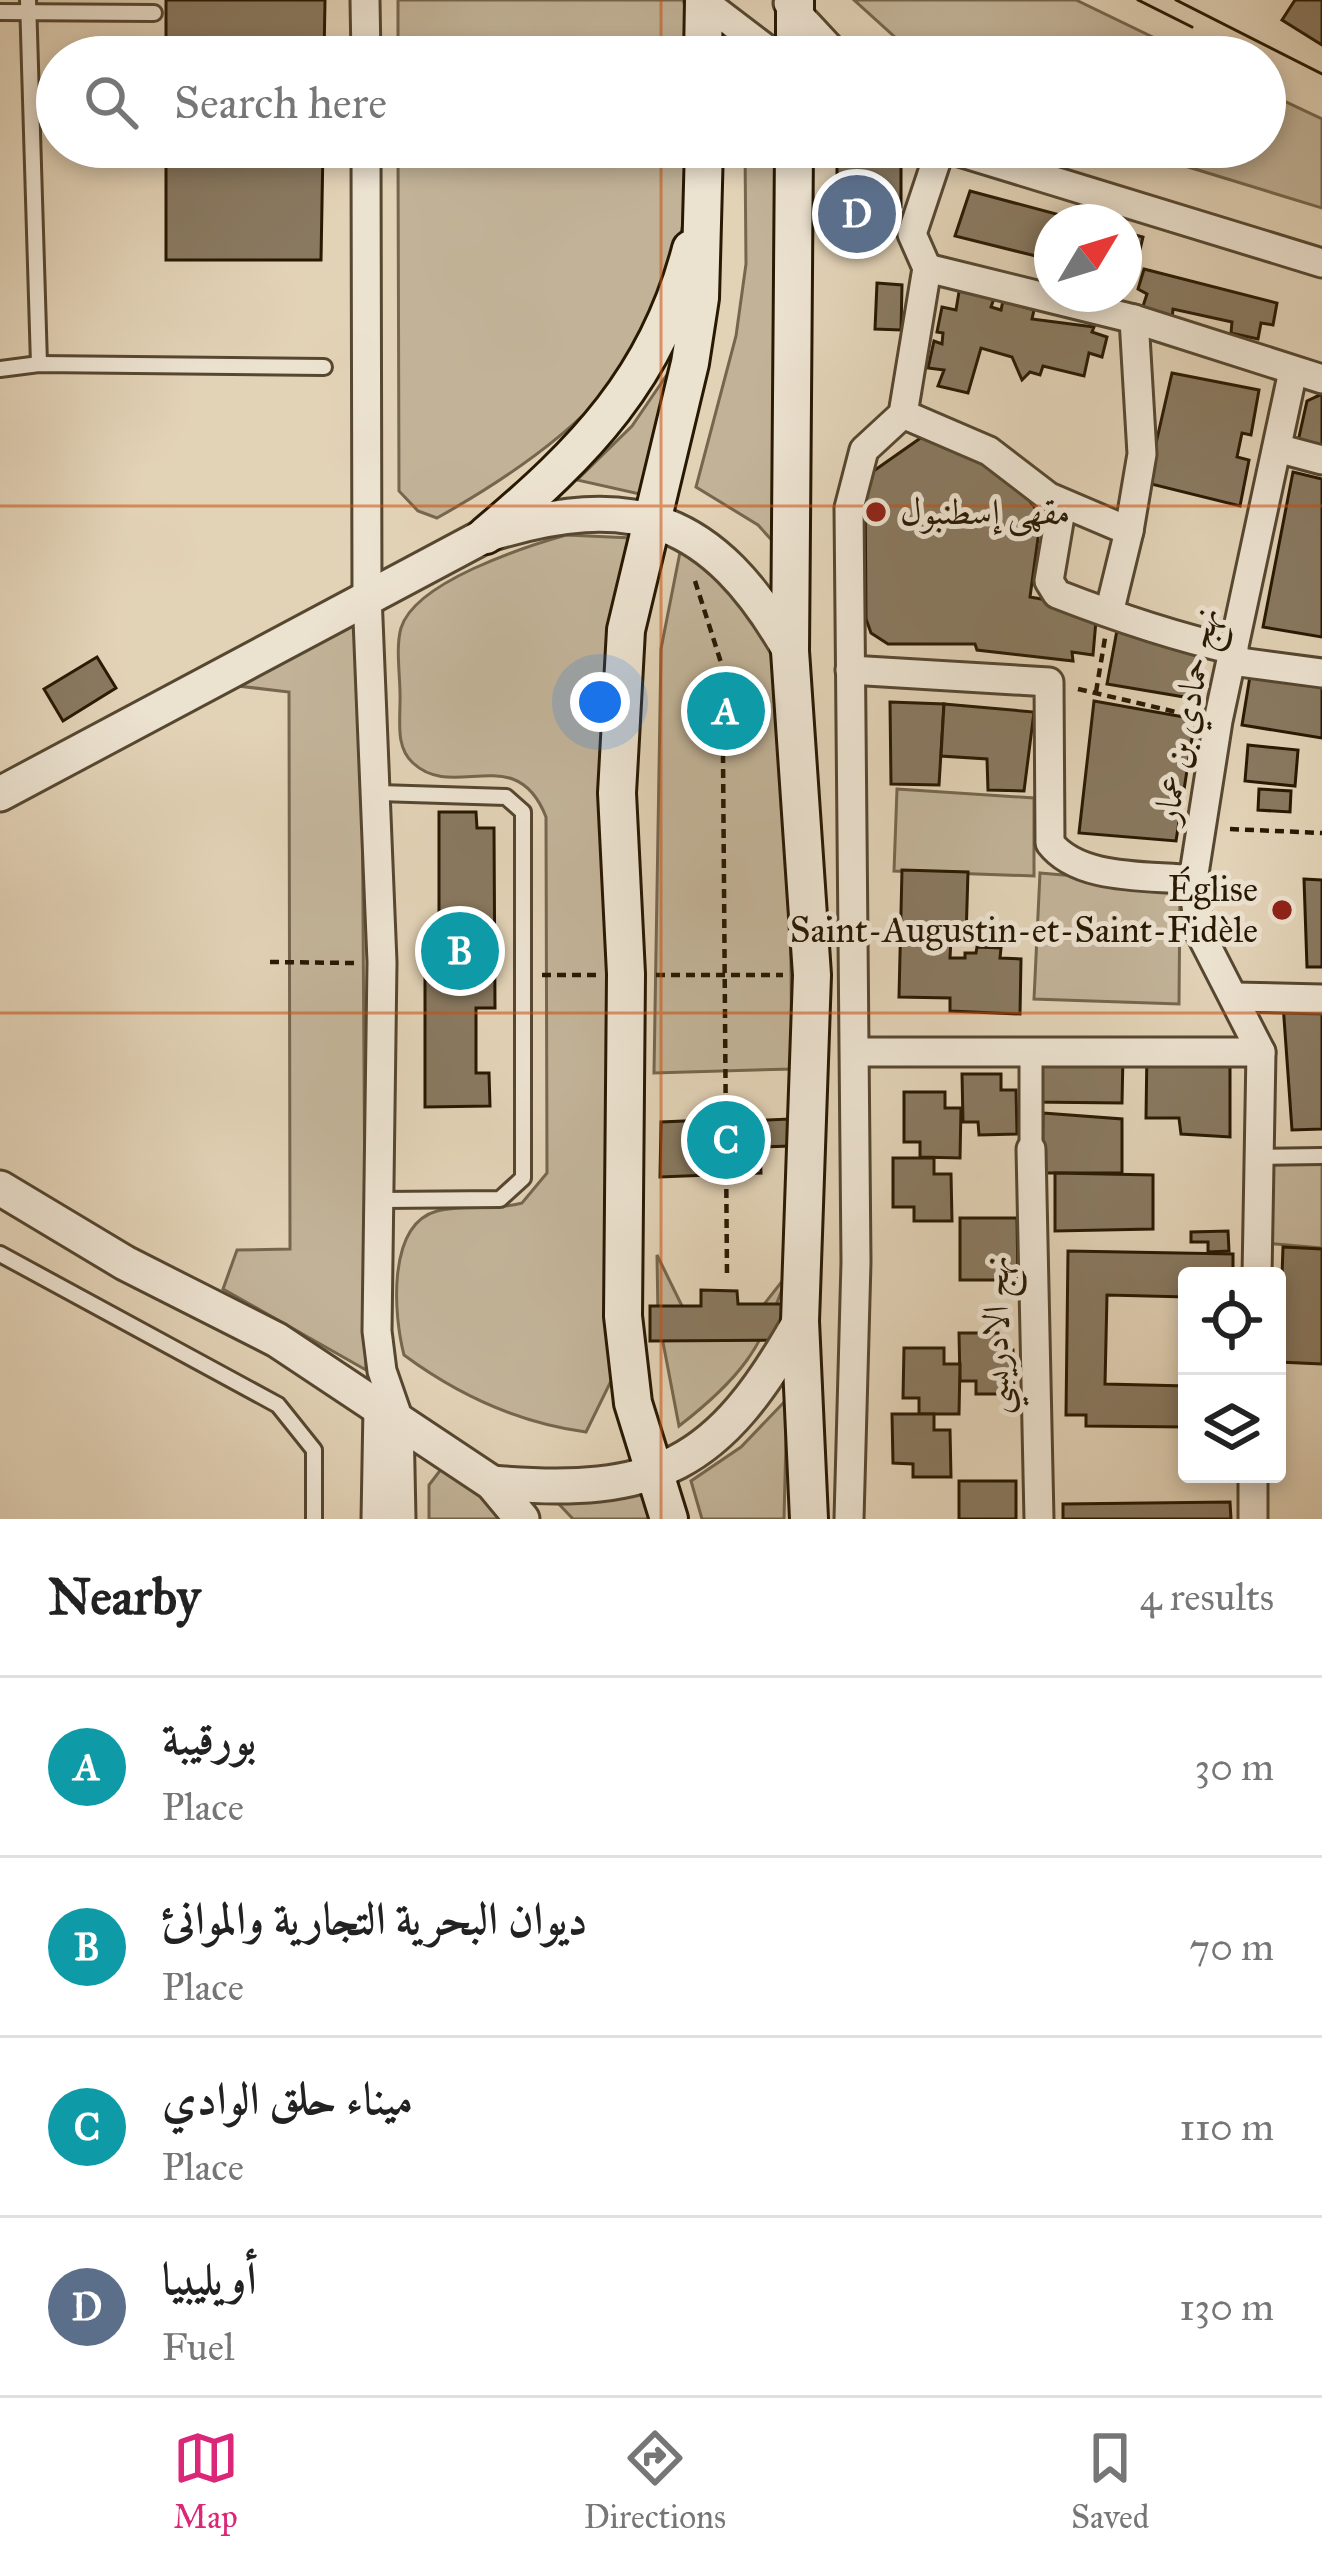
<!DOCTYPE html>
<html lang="en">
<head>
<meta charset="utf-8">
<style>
  body { margin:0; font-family:"IM FELL Great Primer",Amiri,serif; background:#f6f6f6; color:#222 }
  .controls { position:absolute; right:36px; bottom:36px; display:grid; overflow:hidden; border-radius:12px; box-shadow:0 6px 18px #0003 }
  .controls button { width:108px; height:108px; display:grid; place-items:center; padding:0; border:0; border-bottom:3px solid #e0e0e0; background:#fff; color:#222; font:60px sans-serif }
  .compass { position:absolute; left:1034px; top:204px; width:108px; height:108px; border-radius:50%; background:#fff; box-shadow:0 6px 18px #0003; rotate:52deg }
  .you { position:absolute; left:600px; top:702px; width:42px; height:42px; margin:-30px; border:9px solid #fff; border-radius:50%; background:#1a73e8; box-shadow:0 0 0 18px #1a73e833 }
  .badge { display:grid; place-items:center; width:78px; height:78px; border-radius:50%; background:#db2777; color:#fff; font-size:39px; font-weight:700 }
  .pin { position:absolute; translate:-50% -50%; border:6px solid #fff; box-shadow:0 3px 12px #0006 }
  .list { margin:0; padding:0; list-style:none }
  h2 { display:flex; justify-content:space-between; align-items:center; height:156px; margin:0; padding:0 48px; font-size:51px }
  h2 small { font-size:39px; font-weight:400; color:#767676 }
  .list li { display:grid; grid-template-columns:78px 1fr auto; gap:36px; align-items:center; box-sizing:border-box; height:180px; padding:0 48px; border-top:3px solid #e0e0e0 }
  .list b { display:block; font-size:45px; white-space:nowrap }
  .list p { margin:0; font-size:39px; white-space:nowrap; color:#767676 }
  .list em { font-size:39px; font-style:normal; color:#767676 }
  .icon { flex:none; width:66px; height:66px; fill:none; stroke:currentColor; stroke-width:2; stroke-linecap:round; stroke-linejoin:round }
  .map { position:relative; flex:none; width:1322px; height:1519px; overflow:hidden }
  .search { position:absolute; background:#fff; box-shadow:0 6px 18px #0003; left:36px; right:36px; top:36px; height:132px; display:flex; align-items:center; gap:30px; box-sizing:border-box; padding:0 42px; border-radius:66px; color:#767676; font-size:45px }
  .sheet { height:876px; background:#fff }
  nav { display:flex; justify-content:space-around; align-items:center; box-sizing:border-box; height:168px; border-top:3px solid #e0e0e0; background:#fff; font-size:33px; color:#767676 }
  nav a { display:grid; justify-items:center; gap:6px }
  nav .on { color:#db2777 }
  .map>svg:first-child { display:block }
</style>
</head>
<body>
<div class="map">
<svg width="1322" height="1519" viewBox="0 0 1322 1519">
  <rect width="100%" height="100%" fill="#e2d2b6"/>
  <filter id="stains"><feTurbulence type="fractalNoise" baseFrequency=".00167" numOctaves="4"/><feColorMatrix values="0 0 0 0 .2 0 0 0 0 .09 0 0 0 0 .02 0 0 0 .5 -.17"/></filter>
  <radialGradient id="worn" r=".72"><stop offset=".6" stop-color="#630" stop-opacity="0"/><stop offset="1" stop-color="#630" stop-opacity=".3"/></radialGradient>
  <g fill="#c2b398" stroke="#75664e" stroke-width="3">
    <path d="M398 0H683L696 38 695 57H398Z"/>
    <path d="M854 0H1076L1194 57H917Z"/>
    <path d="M1265 92 1322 119V208L1123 147H1265Z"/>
    <path d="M398 147H693C690 229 658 335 601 397 557 445 494 486 437 518L418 511 399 491Z"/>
    <path d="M745 147H786L788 558 758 525 696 487 736 336 746 264Z"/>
    <path d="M692 338 653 497 577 480 632 426Z"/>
    <path d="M566 535 632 538 615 1373 586 1432C520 1423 458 1395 404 1355 394 1317 386 1225 437 1211 464 1204 494 1211 522 1203L547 1173 546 817C516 740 454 802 413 763 396 748 400 723 400 702 401 680 395 649 401 628 415 582 524 547 566 535Z"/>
    <path d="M682 542 765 624 788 683 792 1069 654 1073 661 649Z"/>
    <path d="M361 606 366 1370 223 1289 237 1250 290 1249 289 692 221 684Z"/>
    <path d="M897 789 1034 798V876L894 871Z"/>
    <path d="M1040 873 1180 885 1179 1004 1034 999Z"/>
    <path d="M1268 1162H1322V1248L1263 1243Z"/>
    <path d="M657 1255 684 1310 754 1317 787 1275C763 1348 740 1379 679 1426L658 1316Z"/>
    <path d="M787 1399 784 1519H702L691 1481 741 1447Z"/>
    <path d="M445 1464 534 1519H429V1485Z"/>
    <path d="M540 1484 645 1490 654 1519H573Z"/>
  </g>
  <g fill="#897960" stroke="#281903" stroke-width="3">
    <path d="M166 0H325L324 57H166Z"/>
    <path d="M1295 0H1322V45L1282 20Z"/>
    <path d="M166 147H323L321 260H166Z"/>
    <rect x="837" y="147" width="64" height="60"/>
    <path d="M970 191 1086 222H1052V260L955 236Z"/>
    <path d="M1124 232 1143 237 1133 280 1124 277Z"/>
    <path d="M1144 269 1277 303 1273 325 1261 323 1258 339 1231 333 1232 322 1173 309 1172 319 1142 309 1147 294 1138 289Z"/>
    <path d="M877 283 902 285 901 330 875 329Z"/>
    <path d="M960 286 995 296 991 307 1001 310 1003 301 1034 310 1032 319 1094 327 1092 332 1107 337 1102 357 1089 353 1084 376 1043 366 1040 375 1030 372 1022 380 1012 357 981 348 968 393 938 386 944 370 928 368 934 341 942 344 943 333 937 332 942 307 956 310Z"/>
    <path d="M1172 373 1259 390 1251 435 1242 433 1237 457 1249 460 1240 506 1147 483Z"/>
    <path d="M1322 394V453L1297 446 1307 401Z"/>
    <path d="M922 437 982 461 1026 496 1041 516 1030 597 1097 609 1093 655 1072 652 1073 661 977 650 975 644H888L871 633 866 619 865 477Z"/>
    <path d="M1293 472 1322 479V637L1263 627Z"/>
    <path d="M1118 625 1205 653 1196 699 1107 684Z"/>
    <path d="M97 657 116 688 63 721 44 689Z"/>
    <path d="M1251 670 1322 682V738L1242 725Z"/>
    <path d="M1094 701 1195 719 1176 841 1079 833Z"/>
    <path d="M890 702 944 704 939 785 891 784Z"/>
    <path d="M944 704 1034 712 1024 791 988 790 987 759 941 756Z"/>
    <path d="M1248 745 1298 750 1295 786 1245 781Z"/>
    <path d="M1259 789 1291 791 1290 812 1258 810Z"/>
    <path d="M439 812H476L477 828H494L495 1008H476V1073H489L490 1106 425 1107V927H439Z"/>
    <path d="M902 870 968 872 966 938H951L950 958H965V953H976L977 947 1001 948 1000 958 1021 959 1020 1014 950 1011V998L899 997Z"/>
    <path d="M1304 879 1322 880V967H1307Z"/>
    <path d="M1282 990 1322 991V1129L1292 1130Z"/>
    <path d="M1147 1048 1230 1050V1137L1181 1134 1179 1118H1146Z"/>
    <path d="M1037 1052 1123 1055 1122 1103 1031 1102Z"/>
    <path d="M962 1074H1001V1090H1016L1017 1134 979 1135 978 1122H963Z"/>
    <path d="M904 1092H945V1108H961L960 1158 920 1157V1142H904Z"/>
    <path d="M745 1107V1121L789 1119 790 1146 760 1147 761 1173 660 1177 661 1122 708 1120 707 1109Z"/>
    <path d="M1043 1113 1122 1119V1173H1042Z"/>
    <path d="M893 1158H934V1174H951L952 1221H914V1207H893Z"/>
    <path d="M1055 1173 1153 1175V1229L1055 1231Z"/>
    <path d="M960 1218H1017L1018 1280H960Z"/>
    <path d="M1228 1231 1229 1251 1208 1252V1242H1191V1232Z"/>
    <path d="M1283 1247 1322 1249V1364L1279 1362Z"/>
    <path d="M1068 1251 1233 1254V1276H1187V1297L1107 1295 1105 1384 1187 1386V1427L1086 1426V1415H1066Z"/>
    <path d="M701 1290 737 1291 738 1304H785V1340L650 1341V1306H701Z"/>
    <path d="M959 1333H998L999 1350H1013L1014 1394H976V1381H960Z"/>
    <path d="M904 1348H944V1364H960L959 1414H919V1398H903Z"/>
    <path d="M892 1414H934V1430H950L951 1477H913V1464L893 1463Z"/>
    <rect x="959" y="1481" width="57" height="38"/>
    <path d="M1230 1502 1231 1519H1063V1504Z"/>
  </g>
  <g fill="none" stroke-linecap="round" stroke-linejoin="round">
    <g stroke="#564730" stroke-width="20">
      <g id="service">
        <path d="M28 0 39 364"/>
        <path d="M0 12 154 13"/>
        <path d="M0 369 39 364 324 367"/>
        <path d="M379 793 506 797 523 812V1178L500 1199 382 1200"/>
        <path d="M1258 1157 1322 1156"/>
        <path d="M0 1254 278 1405 314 1450V1519"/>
      </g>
    </g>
    <g stroke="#564730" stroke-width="27">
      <path id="pedestrian" d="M1031 1051V1149"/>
    </g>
    <g stroke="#564730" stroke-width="33">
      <g id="minor">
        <path d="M365 0 366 57"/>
        <path d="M702 0 777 57"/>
        <path d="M788 3 838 57"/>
        <path d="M366 147 367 595 382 962 377 1331 382 1371 399 1420 401 1519"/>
        <path d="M943 147 1322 263"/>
        <path d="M927 268 1134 319 1322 379"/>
        <path d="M903 414 989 451 1049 497 1129 531 1110 609"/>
        <path d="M1277 448 1322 460"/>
        <path d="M1062 504 1049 581 1057 594C1116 617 1172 636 1234 650"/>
        <path d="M1129 531 1142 454 1134 319"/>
        <path d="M1232 661 1322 673"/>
        <path d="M850 670 1049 682 1050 843C1079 881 1149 875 1193 880"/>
        <path d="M1235 997 1322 999"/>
        <path d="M855 1052H1261"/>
        <path d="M1031 1149 1039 1519"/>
        <path d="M1257 1276 1261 1052 1199 931 1193 880 1218 721 1293 371"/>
        <path d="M376 1519 378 1408 384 1396"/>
        <path d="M849 1519 856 1262 849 508 864 450 903 414 927 268 912 234 941 147"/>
        <path d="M1253 1519V1474"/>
      </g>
    </g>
    <g stroke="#564730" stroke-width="39">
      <g id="tertiary">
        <path d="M0 794 486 535C632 489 713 516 790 651"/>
        <path d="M0 1188 125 1263 277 1340 492 1483 522 1519"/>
        <path d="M492 1483C658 1497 719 1466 800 1321"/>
      </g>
    </g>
    <g stroke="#281903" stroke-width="42">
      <g id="secondary">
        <path d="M703 57 704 0"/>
        <path d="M795 57V0"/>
        <path d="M794 147 790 651 812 975 800 1321 809 1519"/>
        <path d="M486 535C584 453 658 377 691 249"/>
        <path d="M669 1519 633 1403 623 1316 626 974 617 793 626 630 690 363 700 298 704 147"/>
      </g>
    </g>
    <g stroke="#281903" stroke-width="4.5" stroke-dasharray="9 6" stroke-linecap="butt">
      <path d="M695 581 724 672 748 696V737L724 753"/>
      <path d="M1078 689 1189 715"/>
      <path d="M1096 692 1105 638"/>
      <path d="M721 753 698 739 696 693 724 672"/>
      <path d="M723 754 727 1276"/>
      <path d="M1230 829 1322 833"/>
      <path d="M270 962 354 963"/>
      <path d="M542 975H597"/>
      <path d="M656 975H783"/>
    </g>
    <use href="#service" stroke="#ece2d0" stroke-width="14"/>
    <use href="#pedestrian" stroke="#ece2d0" stroke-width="21"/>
    <use href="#minor" stroke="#ece2d0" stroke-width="27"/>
    <use href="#tertiary" stroke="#ece2d0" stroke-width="33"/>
    <use href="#secondary" stroke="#ece2d0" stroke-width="36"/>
    <g stroke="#281903" stroke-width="3">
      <path d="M1138 0 1192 27"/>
      <path d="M1176 0 1322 74"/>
    </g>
  </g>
  <path fill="none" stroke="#cb4f0b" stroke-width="3" stroke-opacity="0.55" d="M661 0V57M661 147V1519M0 506H1322M0 1013H1322"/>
  <g fill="#8f2418" stroke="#ece2d0" stroke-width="4.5">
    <circle cx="876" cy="512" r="12"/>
    <circle cx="1282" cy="910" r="12"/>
  </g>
  <g text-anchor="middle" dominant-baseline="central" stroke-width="10" stroke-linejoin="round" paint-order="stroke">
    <g font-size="36" fill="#281903" stroke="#ece2d0" text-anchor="start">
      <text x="900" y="512">مقهى إسطنبول</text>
      <text x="1258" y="889" text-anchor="end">Église<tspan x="1258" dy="41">Saint-Augustin-et-Saint-Fidèle</tspan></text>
    </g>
    <g font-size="36" fill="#281903" stroke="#ece2d0">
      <text transform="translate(1186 715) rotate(-79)">نهج حمادي بن عمار</text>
      <text transform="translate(996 1335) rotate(-90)">نهج الادريسي</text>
    </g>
  </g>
  <rect width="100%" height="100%" filter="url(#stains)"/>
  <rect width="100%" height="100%" fill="url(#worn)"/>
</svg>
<div class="controls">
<button><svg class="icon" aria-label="locate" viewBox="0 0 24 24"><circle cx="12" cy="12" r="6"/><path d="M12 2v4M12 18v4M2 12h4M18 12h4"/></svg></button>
<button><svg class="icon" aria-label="layers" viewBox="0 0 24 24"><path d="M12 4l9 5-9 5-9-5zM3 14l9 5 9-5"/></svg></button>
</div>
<svg class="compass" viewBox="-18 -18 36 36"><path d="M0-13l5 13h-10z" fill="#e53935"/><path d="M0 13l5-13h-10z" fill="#767676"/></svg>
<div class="you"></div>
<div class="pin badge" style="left:726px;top:711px;background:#0f9aa8">A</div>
<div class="pin badge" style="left:460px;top:951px;background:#0f9aa8">B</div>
<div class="pin badge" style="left:726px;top:1140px;background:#0f9aa8">C</div>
<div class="pin badge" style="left:857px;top:214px;background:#5c6f8a">D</div>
<div class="search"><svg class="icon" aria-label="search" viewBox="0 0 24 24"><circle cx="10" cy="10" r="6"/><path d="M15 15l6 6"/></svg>Search here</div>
</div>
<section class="sheet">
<h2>Nearby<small>4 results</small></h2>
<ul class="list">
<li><span class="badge" style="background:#0f9aa8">A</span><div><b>بورقيبة</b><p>Place</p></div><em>30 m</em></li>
<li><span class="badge" style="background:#0f9aa8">B</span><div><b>ديوان البحرية التجارية والموانئ</b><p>Place</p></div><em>70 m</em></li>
<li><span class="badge" style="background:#0f9aa8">C</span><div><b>ميناء حلق الوادي</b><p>Place</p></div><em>110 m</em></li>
<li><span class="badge" style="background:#5c6f8a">D</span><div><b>أويليبيا</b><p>Fuel</p></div><em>130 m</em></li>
</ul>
</section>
<nav>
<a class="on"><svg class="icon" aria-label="map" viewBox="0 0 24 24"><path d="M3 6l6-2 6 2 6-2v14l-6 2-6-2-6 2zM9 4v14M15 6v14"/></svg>Map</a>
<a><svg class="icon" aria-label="directions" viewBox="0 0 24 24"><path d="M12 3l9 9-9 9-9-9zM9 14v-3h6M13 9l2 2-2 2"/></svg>Directions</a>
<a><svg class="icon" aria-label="saved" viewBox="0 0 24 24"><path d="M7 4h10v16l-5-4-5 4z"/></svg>Saved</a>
</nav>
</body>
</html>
